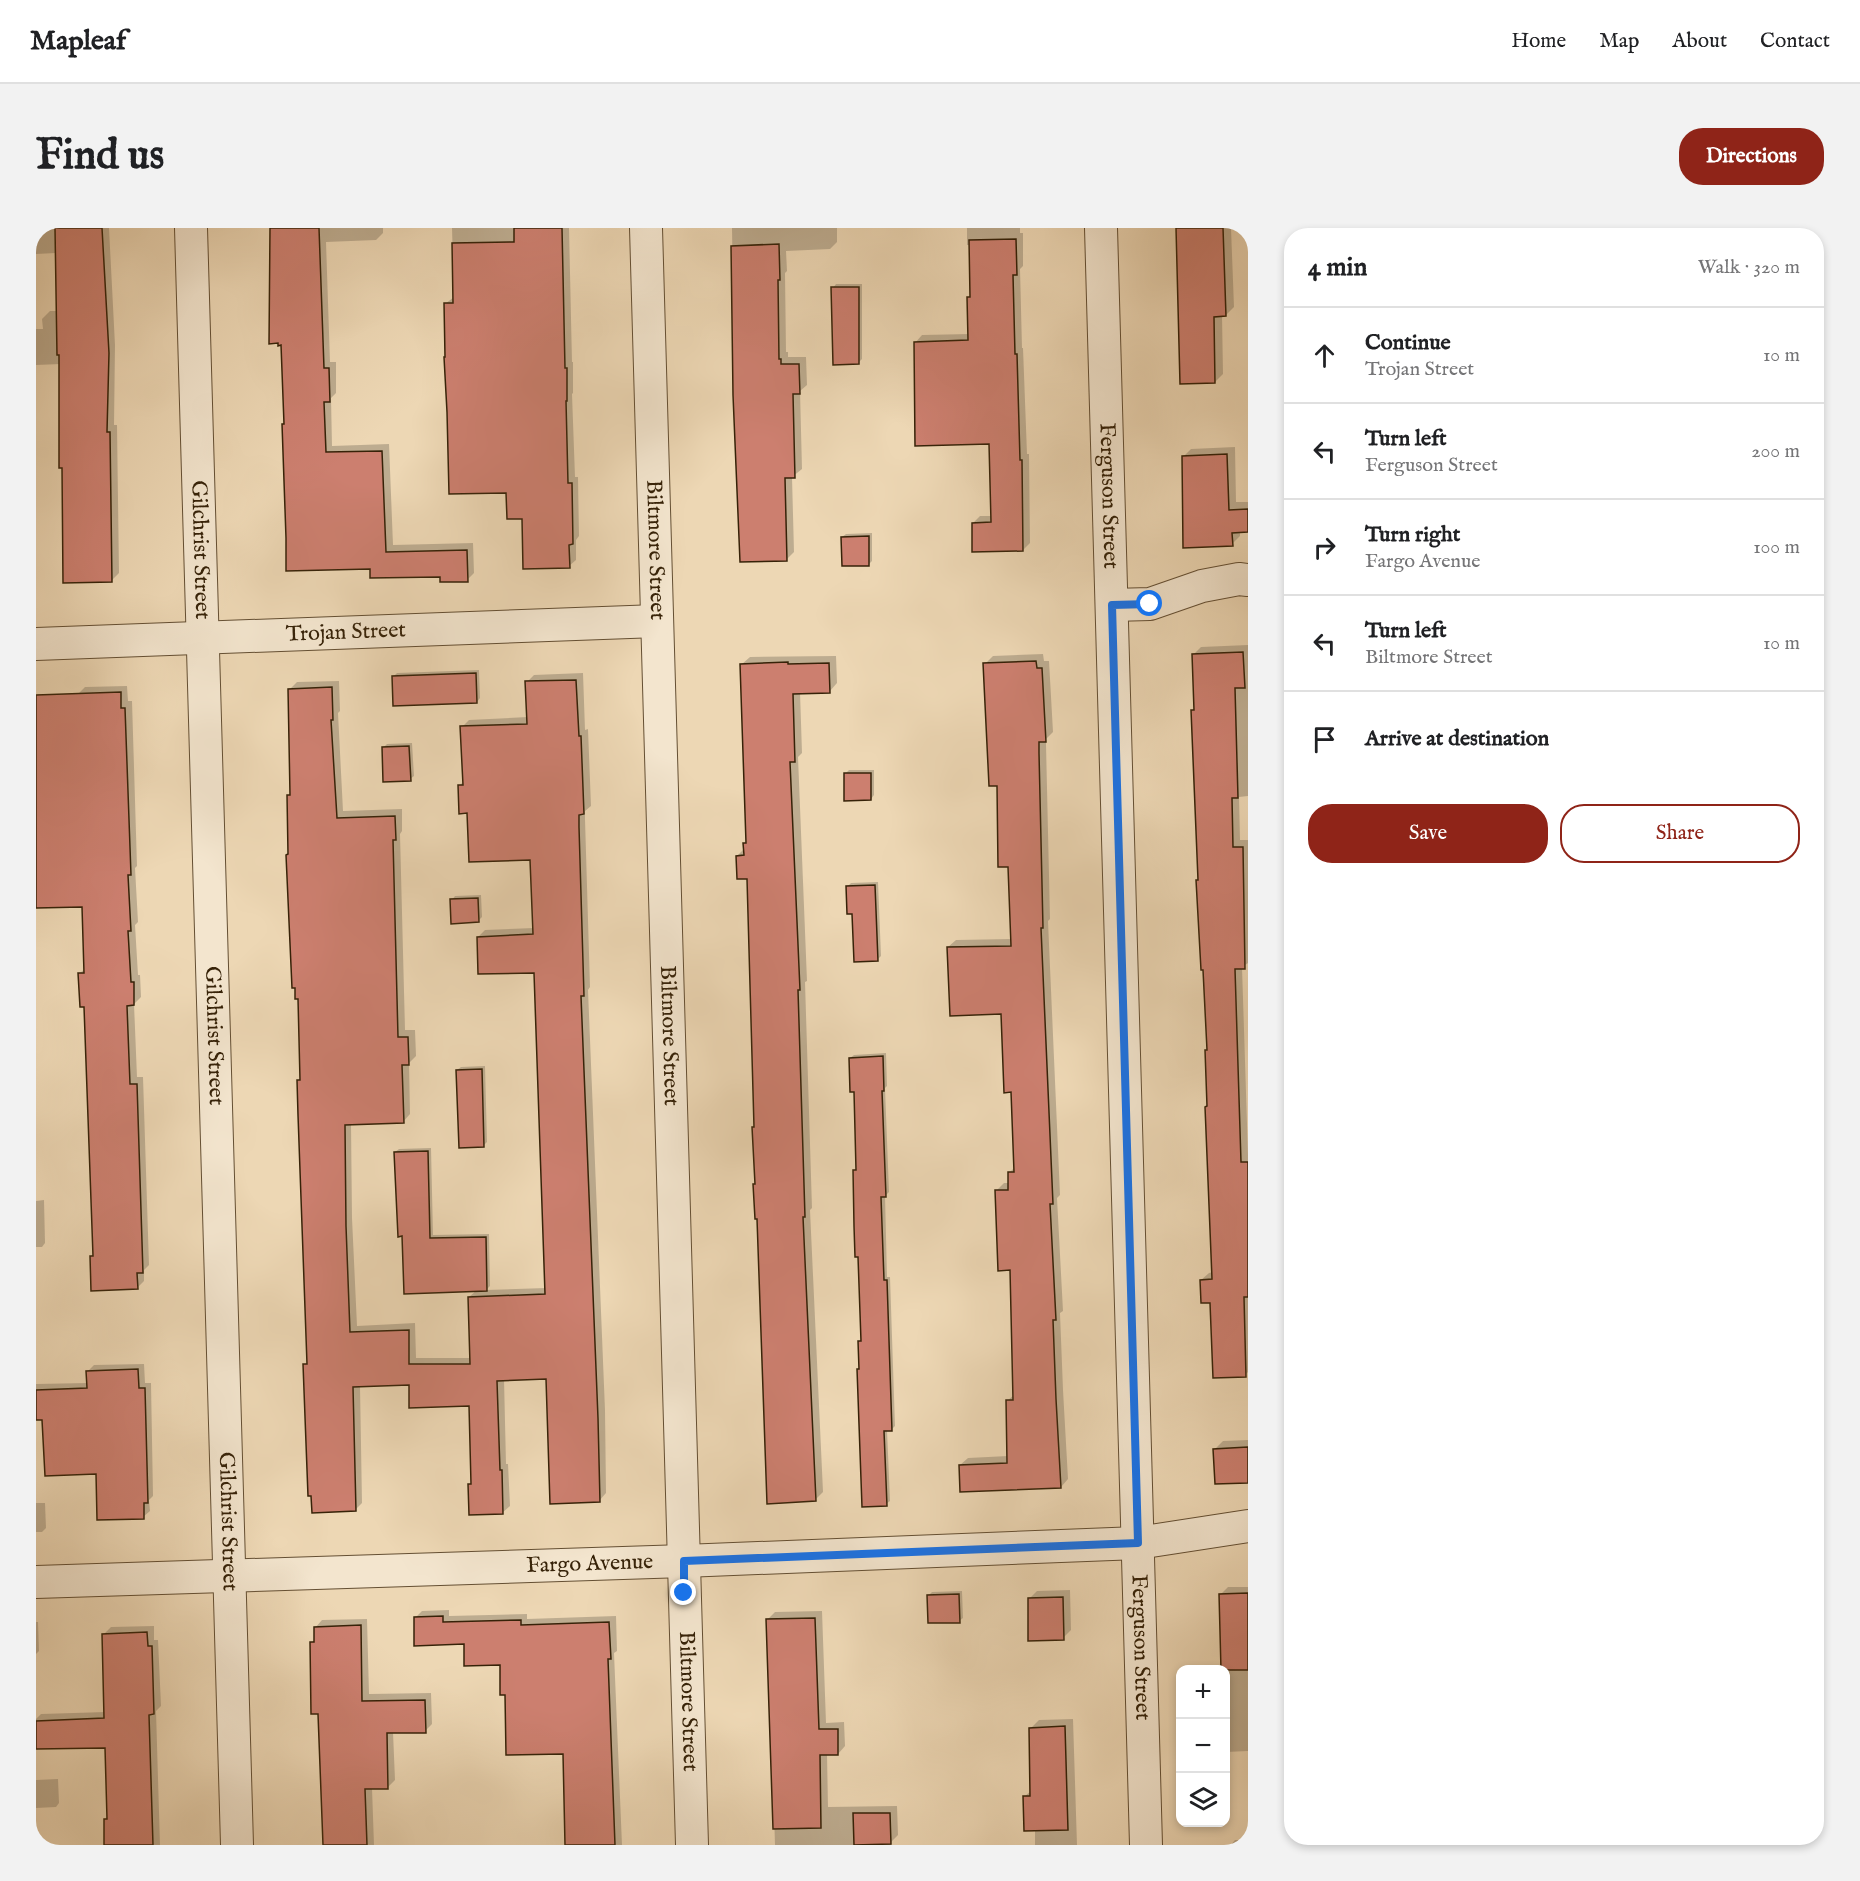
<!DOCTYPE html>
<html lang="en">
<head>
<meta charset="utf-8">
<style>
  body { margin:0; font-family:"IM FELL English",serif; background:#f2f2f2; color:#202124 }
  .controls { position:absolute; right:18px; bottom:18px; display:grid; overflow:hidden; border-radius:12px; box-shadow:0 3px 9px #0003 }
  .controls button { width:54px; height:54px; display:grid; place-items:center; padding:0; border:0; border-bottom:2px solid #e0e0e0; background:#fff; color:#202124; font:30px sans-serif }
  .stop { position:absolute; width:18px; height:18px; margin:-14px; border:4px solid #1a73e8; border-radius:50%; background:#fff }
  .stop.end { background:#1a73e8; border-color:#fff; box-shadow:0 2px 6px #0008 }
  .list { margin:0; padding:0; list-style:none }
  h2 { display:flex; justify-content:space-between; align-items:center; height:78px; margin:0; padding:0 24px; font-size:26px }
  h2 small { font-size:20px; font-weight:400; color:#757577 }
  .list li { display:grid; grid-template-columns:39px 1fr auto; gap:18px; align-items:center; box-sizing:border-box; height:96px; padding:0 24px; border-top:2px solid #e0e0e0 }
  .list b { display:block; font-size:22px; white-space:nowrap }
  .list p { margin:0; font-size:20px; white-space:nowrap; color:#757577 }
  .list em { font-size:20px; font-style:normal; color:#757577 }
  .actions { display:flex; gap:12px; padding:18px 24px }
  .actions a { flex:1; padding:14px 0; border:2px solid #8f2418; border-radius:24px; text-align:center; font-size:21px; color:#8f2418 }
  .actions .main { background:#8f2418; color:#fff }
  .icon { flex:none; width:33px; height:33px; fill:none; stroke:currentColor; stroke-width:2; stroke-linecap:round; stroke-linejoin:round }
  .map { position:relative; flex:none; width:1212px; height:1617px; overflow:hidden; border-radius:24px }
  header { display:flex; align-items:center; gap:36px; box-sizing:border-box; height:84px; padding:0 30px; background:#fff; border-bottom:2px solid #e0e0e0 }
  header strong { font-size:28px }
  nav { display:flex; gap:33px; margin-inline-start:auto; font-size:21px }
  .intro { display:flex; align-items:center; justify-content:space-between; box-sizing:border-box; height:144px; padding:0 36px }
  h1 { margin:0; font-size:42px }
  .button { padding:15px 27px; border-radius:24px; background:#8f2418; color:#fff; font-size:21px; font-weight:700 }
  main { display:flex; gap:36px; padding:0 36px }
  aside { flex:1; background:#fff; border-radius:24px; box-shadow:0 3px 9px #0003 }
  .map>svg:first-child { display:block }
</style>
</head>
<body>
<header>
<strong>Mapleaf</strong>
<nav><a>Home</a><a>Map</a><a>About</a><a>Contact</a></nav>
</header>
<div class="intro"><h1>Find us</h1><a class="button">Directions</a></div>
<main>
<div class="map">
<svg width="1212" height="1617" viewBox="0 0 1212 1617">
  <rect width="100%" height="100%" fill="#edd7b4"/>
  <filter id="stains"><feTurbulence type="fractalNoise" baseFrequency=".00333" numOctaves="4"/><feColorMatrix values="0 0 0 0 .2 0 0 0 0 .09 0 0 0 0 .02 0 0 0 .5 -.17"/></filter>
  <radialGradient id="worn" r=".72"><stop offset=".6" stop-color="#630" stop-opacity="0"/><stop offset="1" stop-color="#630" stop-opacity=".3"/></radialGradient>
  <g fill="#0003">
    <path d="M0 0H73L79 117 78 197H81L83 345 76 352 25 136 0 137V101H7L6 91 14 83H23L20 25 0 26Z"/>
    <path d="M235 0H347V5L340 12 290 14 294 134H300V165L295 170 296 218 353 216 357 317 437 315 438 345 431 352 405 347 335 339 247 196 249 194 247 116Z"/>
    <path d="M416 0H533L536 134H537V165L536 166 539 249H542L543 308 540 312V332L533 338 487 289 471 263 409 76 418 69Z"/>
    <path d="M696 0H801V14L794 21 750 23 751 43 749 45 750 124H752V129H770L771 157 764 163 766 241 756 249 758 324 750 332 698 133Z"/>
    <path d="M931 0H984V5H987V38L984 41 986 120H987L991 226H993L994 315 987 322 937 295 944 288H956L954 215 879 115 886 107 934 106 933 69 935 67 934 17H931Z"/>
    <path d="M1142 0H1195L1198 79 1190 87H1186L1187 146 1179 154Z"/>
    <path d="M800 56H826V131L822 135 797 60Z"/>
    <path d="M1199 219 1200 274H1212V303H1204V308L1196 316 1147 229 1155 221Z"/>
    <path d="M836 305V333L833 336 806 309 810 306Z"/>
    <path d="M1212 417V568L1203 569 1204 612H1212V735L1206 739 1212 927V1144L1209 1147 1165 1052 1173 1045 1177 1044 1170 823 1172 820 1157 483 1159 480 1157 427 1165 419Z"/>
    <path d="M1007 426 1008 433H1013L1017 504 1010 511V516L1014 691 1012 693 1024 967 1021 970 1027 1083 1024 1085 1027 1162 1032 1251 1025 1259 924 1237 932 1230 972 1228 971 1173 979 1166 975 1041 960 963 968 955H974L973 945 980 938 977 863 967 784 912 719 920 712 976 711 974 637 962 556 949 436 957 428Z"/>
    <path d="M800 428 801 455 794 463 764 464 766 525 762 529 771 753 769 754 776 980 774 982 787 1264 779 1272 720 955 712 650 701 628 709 620V616L711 614 706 436 714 429Z"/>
    <path d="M443 442 444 470 441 474 357 449 361 445Z"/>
    <path d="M547 445 549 502 552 501 555 578 549 583V591L554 759 552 762 569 1182 570 1265 563 1273 512 1150 468 1151 470 1236H472L474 1278 466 1285 433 1257 436 1254 434 1176 374 1156 324 1158 326 1275 319 1282 269 1137 273 1133 263 852 266 849 263 770 254 625 252 568 256 565 254 461 261 454 303 453 304 483 302 485 307 583 366 581V603L364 606 369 802H379L380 828 373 835 374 886 367 894 315 895 316 990 321 1098 379 1095 380 1130H435L433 1069 441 1062 367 1007 359 924 363 921 395 920 397 1007 453 1006 454 1058 450 1062 510 1060 500 743 442 709 449 702 498 700 495 630 432 584 423 558 428 553 426 499 433 492 492 489 491 454 498 447Z"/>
    <path d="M91 458 92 473H96L101 638 99 640 102 694 99 697 102 747H104L105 769 98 776 101 849H107L113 1037 108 1042V1053L101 1060 55 1028 58 1026 49 778 44 745 50 740 47 677 0 679V525L42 466 49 459Z"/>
    <path d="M376 515 378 548 374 551 348 519 351 516Z"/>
    <path d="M813 542H838V567L835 571 809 546Z"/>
    <path d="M842 654 845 728 841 732 818 684 811 659 815 655Z"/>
    <path d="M445 667 446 689 442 693 416 672 419 668Z"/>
    <path d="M850 825 851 858 849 860 853 964 849 968 851 1049H854L859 1198 855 1202H851L854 1273 850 1276 825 1140 824 1113 827 1110 819 942 822 939 820 862 814 830 818 827Z"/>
    <path d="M449 838 451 914 448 917 421 842 425 839Z"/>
    <path d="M8 972 9 1015 6 1019H0V973Z"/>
    <path d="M108 1136 109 1155H115L117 1268 113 1272 114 1283 107 1289 8 1190 0 1191V1156L52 1155V1143L58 1137Z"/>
    <path d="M1212 1212V1254L1179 1221 1187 1213Z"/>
    <path d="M0 1275H9L10 1300 6 1304H0Z"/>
    <path d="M1192 1359H1212V1523L1190 1524V1442L1185 1366Z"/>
    <path d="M1034 1362 1035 1402 1027 1410 993 1371 1001 1363Z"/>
    <path d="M926 1363 927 1390 923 1393 893 1367 896 1364Z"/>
    <path d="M413 1382V1388L491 1386V1391L580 1388 581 1423 578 1425 586 1617H530L528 1525 470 1465 465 1436 429 1415 379 1390 386 1383Z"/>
    <path d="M786 1383 790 1495 808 1494 809 1518 802 1526H791L792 1579 861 1578 862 1607 855 1614V1617H739L732 1391 739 1384Z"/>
    <path d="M331 1391 333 1466 395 1465 396 1496 389 1503 357 1504 359 1552 352 1559 336 1560 338 1617H288L283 1484 275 1415 280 1411 279 1400 286 1392Z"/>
    <path d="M0 1394H2L3 1423 0 1426Z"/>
    <path d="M118 1398V1412H122L125 1478 120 1483 124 1617H70L69 1591 72 1588 71 1518 0 1519V1491L5 1486 70 1484 68 1406 75 1399Z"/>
    <path d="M1037 1491 1041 1617H999V1601L988 1569 996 1562 995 1500 1003 1492Z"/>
    <path d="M22 1551 23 1575 20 1579 0 1580V1552Z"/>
    <path d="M1199 1612H1212V1617H1195Z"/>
  </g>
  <g fill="#cc7f6f" stroke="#362208" stroke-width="1.5">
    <path d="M19 0H66L73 125 71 204H74L76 354 27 355 26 240H23V127H21Z"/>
    <path d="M234 0H283L288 140H293L294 174H288L290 224 346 223 350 324 431 322 432 354H404V349L334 350V341L250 343V310L246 196H248L245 117 242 118V115L233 116Z"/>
    <path d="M478 0H526L529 140H531V173H530L532 255H536L537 316 533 317 534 340 487 341 486 291H471L470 265 413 266 411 184 408 129H409L408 75H417L416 15 478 14Z"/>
    <path d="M1140 0H1187L1190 88 1178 89 1179 155 1144 156Z"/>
    <path d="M980 11 981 47H977L979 126H981L984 232H986L987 323 936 324V295L955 294 953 216 879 218 878 114 932 112 931 69H934L933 12Z"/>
    <path d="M743 16 744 52H742L743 131H745V136H763L764 166H757L759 250H749L751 333 704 334 697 167 695 18Z"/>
    <path d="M795 59H823V136L797 137Z"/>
    <path d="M1191 226 1193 282 1212 281V304L1196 305 1197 318 1147 320 1146 228Z"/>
    <path d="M833 308V338H806L805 309Z"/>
    <path d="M1207 424 1209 460H1199L1202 570H1196L1197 619H1207L1209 741H1199L1205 934H1212V1069H1208L1210 1149 1177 1150 1174 1075H1165L1164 1052 1176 1051 1169 879 1171 878 1169 822H1171L1167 742H1165L1160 652H1162L1155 482H1158L1156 426Z"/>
    <path d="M1000 433 1001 440H1006L1010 514H1003V525L1007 700H1005L1017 976H1014L1020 1092H1017L1020 1171 1025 1260 924 1264 923 1237 971 1235 970 1172H977L974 1042 962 1043 959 962H972V944H978L975 864 968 865 965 786 914 788 911 719 975 718 972 639H962L961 558H953L947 435Z"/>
    <path d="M752 434V436L793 435 794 465 757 466 759 534H754L764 762H762L769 989H767L780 1273 731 1276 721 991H719L717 956H719L716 899H718L711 651H701L700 628 708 627 707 615H710L704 436Z"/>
    <path d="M440 445 441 475 357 478 356 448Z"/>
    <path d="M540 452 543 508H545L548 586 543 587V599L548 768H545L562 1190 564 1274 514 1276 510 1151 461 1153 464 1242H466L467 1286 433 1287 432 1256H435L433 1178 373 1180V1157L317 1159 320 1283 276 1285 275 1268H272L267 1136H271L262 887 261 852H264L262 771H259V760H256L250 627 252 626 251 567H254L252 461 296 459 297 492H295L301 590 359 588 360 612H357L362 809H372L373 837H366L368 895 309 897 310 998 314 1104 373 1102V1136H434L432 1069 509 1066 498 745 442 746 441 709 497 706 494 632 433 634 431 585 423 586 422 557H427L424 498 491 496 489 453Z"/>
    <path d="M85 464V480H89L95 647H92L95 703H92L95 754H98V777L91 778 94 856H101L107 1045H101L102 1061 55 1063 54 1028H57L48 779H44L42 745H48L46 679 0 680V467Z"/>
    <path d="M373 518 375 553 347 554 346 519Z"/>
    <path d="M808 545H835V572L808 573Z"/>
    <path d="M839 657 842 733 818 734 816 686H811L810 658Z"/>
    <path d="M442 670 443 694 415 696 414 671Z"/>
    <path d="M847 828 848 863H846L850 969H845L848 1052H851L856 1203H848L851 1278 826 1279 821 1141H823L822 1113H825L822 1029H819L818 998 817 942H820L818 864H814L813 830Z"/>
    <path d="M446 841 448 919 423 920 420 842Z"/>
    <path d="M392 923 394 1010 450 1009 451 1063 368 1066 366 1008 362 1009 358 924Z"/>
    <path d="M102 1141 103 1160H109L112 1275H108V1291L61 1292 60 1246 9 1248 6 1192H0V1162L51 1160 50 1143Z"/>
    <path d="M1212 1219V1255L1179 1256 1177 1221Z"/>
    <path d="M1212 1365V1442H1185L1183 1366Z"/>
    <path d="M923 1366 924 1395H892L891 1367Z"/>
    <path d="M1027 1369 1028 1412 992 1413V1370Z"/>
    <path d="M407 1388V1394L485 1392V1397L573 1394 575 1431H572L579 1617H529L527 1526 470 1527 469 1467H464V1437L428 1438V1416L378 1418V1389Z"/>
    <path d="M779 1390 783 1501H802V1527H784L785 1600 737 1601 730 1391Z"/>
    <path d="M325 1397 326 1473 389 1472 390 1505H351L352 1561H329L331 1617H287L282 1486H275L274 1414H278V1399Z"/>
    <path d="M111 1404 112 1418H116L118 1486 113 1487 117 1617H68V1591H71L69 1520 0 1521V1493L68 1490 66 1406Z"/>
    <path d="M1029 1498 1032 1602 988 1603 987 1568H994L993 1500Z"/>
    <path d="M817 1585H854L855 1616 818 1617Z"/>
  </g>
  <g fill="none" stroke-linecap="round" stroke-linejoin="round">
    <g stroke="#644f33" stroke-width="34">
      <g id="minor">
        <path id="s1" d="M155 0 201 1617"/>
        <path id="s2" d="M610 0 656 1617"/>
        <path id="s3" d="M1065 0 1110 1617"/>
        <path d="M1076 377 1114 376 1166 358 1203 351 1212 352"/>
        <path id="s4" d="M0 416 621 393"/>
        <path id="s5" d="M0 1354 648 1333 1102 1315 1212 1298"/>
      </g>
    </g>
    <use href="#minor" stroke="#f3e5ce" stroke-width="32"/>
  </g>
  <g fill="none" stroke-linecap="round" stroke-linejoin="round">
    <path stroke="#1a73e8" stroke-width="8" d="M648 1365V1333L1102 1315 1076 377 1114 376"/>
  </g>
  <g text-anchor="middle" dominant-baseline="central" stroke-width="4.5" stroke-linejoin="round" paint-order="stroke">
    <g font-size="22" fill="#362208" stroke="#f3e5ce">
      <text stroke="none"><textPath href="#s3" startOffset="268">Ferguson Street</textPath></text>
      <text stroke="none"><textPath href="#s1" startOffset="322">Gilchrist Street</textPath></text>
      <text stroke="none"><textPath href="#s2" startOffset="322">Biltmore Street</textPath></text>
      <text stroke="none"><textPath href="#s4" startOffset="310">Trojan Street</textPath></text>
      <text stroke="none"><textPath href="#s1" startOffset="808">Gilchrist Street</textPath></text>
      <text stroke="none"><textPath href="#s2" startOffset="808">Biltmore Street</textPath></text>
      <text stroke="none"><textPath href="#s1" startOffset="1294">Gilchrist Street</textPath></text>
      <text stroke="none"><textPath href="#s5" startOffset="554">Fargo Avenue</textPath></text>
      <text stroke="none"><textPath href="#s3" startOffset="1420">Ferguson Street</textPath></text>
      <text stroke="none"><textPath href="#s2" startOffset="1474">Biltmore Street</textPath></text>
    </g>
  </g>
  <rect width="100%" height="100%" filter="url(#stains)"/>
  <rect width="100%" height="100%" fill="url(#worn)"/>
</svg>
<div class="controls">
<button>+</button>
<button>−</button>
<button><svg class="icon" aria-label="layers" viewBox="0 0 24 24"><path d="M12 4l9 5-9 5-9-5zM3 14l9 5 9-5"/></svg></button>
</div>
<div class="stop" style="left:1114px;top:376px"></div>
<div class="stop end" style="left:648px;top:1365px"></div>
</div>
<aside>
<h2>4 min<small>Walk · 320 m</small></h2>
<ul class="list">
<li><svg class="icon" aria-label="ahead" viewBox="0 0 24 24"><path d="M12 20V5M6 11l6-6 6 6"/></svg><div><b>Continue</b><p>Trojan Street</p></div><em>10 m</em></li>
<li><svg class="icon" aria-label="left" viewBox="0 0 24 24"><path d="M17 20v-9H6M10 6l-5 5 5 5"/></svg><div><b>Turn left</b><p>Ferguson Street</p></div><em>200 m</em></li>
<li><svg class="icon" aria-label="right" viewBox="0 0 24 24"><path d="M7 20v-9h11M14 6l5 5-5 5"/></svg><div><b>Turn right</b><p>Fargo Avenue</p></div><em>100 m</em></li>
<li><svg class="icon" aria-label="left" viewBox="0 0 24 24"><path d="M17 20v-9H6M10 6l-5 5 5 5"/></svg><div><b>Turn left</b><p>Biltmore Street</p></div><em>10 m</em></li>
<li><svg class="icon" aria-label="arrive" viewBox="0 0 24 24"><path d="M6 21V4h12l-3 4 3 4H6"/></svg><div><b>Arrive at destination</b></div></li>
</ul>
<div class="actions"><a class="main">Save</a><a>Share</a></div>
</aside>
</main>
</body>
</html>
